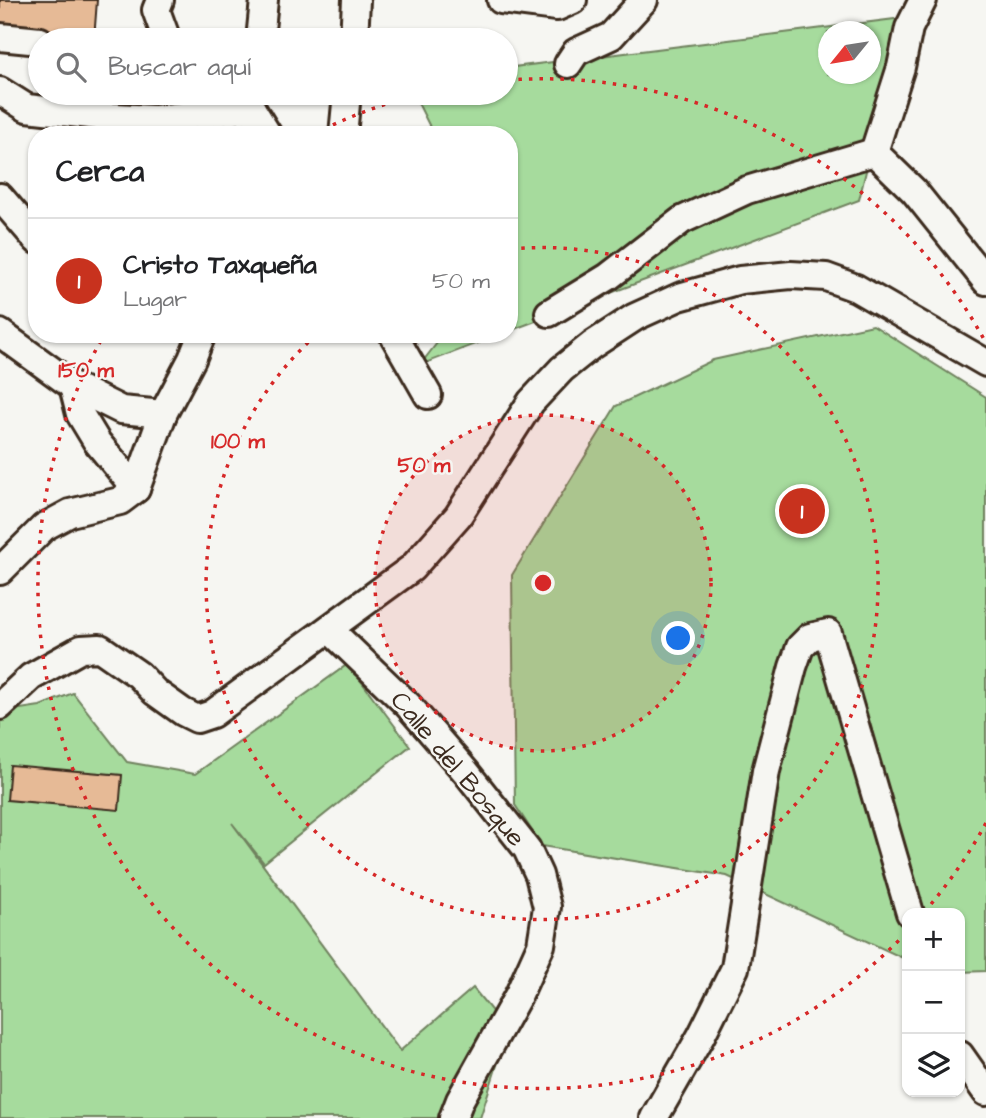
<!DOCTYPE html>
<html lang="es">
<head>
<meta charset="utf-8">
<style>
  body { margin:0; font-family:"Architects Daughter",sans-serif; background:#f2f2f2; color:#202124 }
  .controls { position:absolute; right:21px; bottom:21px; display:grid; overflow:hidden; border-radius:14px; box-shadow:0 2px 5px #0004 }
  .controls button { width:63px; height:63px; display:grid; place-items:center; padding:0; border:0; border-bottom:2px solid #e0e0e0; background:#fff; color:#202124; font:35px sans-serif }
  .compass { position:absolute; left:818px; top:21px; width:63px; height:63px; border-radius:50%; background:#fff; box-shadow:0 2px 5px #0004; rotate:240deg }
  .you { position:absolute; left:679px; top:639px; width:24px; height:24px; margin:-18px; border:5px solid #fff; border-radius:50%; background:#1a73e8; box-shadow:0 0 0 10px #1a73e833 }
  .badge { display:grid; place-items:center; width:46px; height:46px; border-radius:50%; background:#c8321e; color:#fff; font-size:23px; font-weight:700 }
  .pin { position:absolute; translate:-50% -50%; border:4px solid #fff; box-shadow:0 2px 7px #0006 }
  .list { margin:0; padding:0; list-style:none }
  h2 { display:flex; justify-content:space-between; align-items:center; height:91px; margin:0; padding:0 28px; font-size:30px }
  h2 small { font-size:23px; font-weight:400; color:#757577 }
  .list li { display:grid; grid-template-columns:46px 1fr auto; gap:21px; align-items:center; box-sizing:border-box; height:126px; padding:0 28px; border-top:2px solid #e0e0e0 }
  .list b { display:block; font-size:26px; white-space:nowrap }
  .list p { margin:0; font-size:23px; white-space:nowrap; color:#757577 }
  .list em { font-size:23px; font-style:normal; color:#757577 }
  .icon { flex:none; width:38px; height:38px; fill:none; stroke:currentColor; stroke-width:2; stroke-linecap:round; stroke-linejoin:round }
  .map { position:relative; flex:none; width:986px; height:1118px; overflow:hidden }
  .search { position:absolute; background:#fff; box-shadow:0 2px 5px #0004; left:28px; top:28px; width:490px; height:77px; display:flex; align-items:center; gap:18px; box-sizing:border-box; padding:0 24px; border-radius:38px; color:#757577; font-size:26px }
  .panel { position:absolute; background:#fff; box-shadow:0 2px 5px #0004; left:28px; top:126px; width:490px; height:217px; border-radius:28px }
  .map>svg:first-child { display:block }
</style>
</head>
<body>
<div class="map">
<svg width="986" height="1118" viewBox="0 0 986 1118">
  <rect width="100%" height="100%" fill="#f6f6f2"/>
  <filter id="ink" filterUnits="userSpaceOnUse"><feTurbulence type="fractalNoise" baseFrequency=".0143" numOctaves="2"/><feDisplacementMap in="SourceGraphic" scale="14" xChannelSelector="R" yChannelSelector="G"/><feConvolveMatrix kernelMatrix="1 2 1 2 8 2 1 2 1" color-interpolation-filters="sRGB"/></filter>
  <g filter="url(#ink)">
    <g fill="#a6db9d" stroke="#70825e" stroke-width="2" fill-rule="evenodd">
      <path d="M903 18 859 200 509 331V135H434L413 93H506V68ZM828 32H870V74H828Z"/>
      <path d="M873 325 986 397V971L960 972V913H907V960L727 876 542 846 515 805 512 575 616 406 713 360Z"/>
      <path d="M444 334H502L420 365Z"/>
      <path d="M348 664 410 746 264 863 232 823 400 1051 473 988 508 1031 480 1118H0V712L40 706 73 693 127 762 195 774Z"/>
    </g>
    <g fill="#e6ba96" stroke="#3b2a1e" stroke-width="2">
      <path d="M0 0H97L94 40H79L0 27Z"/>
      <path d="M10 765 122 775 119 810 7 800Z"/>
    </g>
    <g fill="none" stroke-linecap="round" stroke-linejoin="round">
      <g stroke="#3b2a1e" stroke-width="32">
        <g id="minor">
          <path d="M160 0 156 10 167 40"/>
          <path d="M501 0 557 7 573 0"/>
          <path d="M0 37 40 41"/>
          <path d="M260 40 264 0"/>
          <path d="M354 40 356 0"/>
          <path d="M568 64 576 52 611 36 644 0"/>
          <path d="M0 91 27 108 98 116 154 119 252 109"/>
          <path d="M223 93 252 109 268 135"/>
          <path d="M343 135 347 93"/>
          <path d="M874 152 914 191 986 281"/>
          <path d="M874 152 901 67 909 28 923 0"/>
          <path d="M0 197 37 240"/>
          <path d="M549 313 608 277 682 220 747 190 874 152"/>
          <path d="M0 333 73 386 121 410 163 414"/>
          <path d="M393 334 428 395"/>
          <path d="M73 386 80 414 97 442 136 489"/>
          <path d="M0 571 44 527 70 513 120 501 136 489 163 414 192 359 202 334"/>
          <path d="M329 629 408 705 466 772 527 849 539 875 547 907 541 945 519 994 460 1100 453 1118"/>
          <path d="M0 706 31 677 81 649 100 648 139 675 155 692 183 712 197 719 212 714 412 568 458 516 531 402 562 369 592 345 635 317 679 297 740 280 791 275 826 277 856 288 986 363"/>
          <path d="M960 1055 986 1092"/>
          <path d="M654 1118 701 1036 735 968 766 771 793 667 800 647 810 637 828 633 910 913"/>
        </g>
      </g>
      <use href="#minor" stroke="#f6f6f2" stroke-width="26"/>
    </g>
  </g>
  <circle cx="543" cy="583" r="168" fill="#d62828" fill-opacity=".12"/>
  <g fill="none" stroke="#d62828" stroke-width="3.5" stroke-dasharray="3.5 7">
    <circle cx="543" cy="583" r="168"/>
    <path d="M511 249A336 336 0 1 1 316 335"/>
    <path d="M986 823A504 504 0 0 1 926 910M906 933A504 504 0 0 1 104 335M314 134A504 504 0 0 1 425 93M508 80A504 504 0 0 1 986 343"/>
  </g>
  <g text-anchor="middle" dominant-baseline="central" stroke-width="5" stroke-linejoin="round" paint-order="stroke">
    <g font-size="26" fill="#3b2a1e" stroke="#f6f6f2">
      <text transform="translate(458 769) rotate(50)">Calle del Bosque</text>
    </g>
  </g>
  <circle cx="543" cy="583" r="10" fill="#d62828" stroke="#f6f6f2" stroke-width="3.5"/>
  <g font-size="21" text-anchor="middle" font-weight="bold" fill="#d62828" stroke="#f6f6f2" stroke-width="5" stroke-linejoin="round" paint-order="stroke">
    <text x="86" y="377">150 m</text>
    <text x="238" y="448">100 m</text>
    <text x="424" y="472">50 m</text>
  </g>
</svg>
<div class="controls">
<button>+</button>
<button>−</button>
<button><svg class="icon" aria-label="layers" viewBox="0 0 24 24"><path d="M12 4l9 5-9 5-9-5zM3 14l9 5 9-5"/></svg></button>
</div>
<svg class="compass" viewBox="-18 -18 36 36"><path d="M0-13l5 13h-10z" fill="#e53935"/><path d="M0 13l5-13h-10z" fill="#757577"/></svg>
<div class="you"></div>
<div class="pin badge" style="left:802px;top:511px">1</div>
<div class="search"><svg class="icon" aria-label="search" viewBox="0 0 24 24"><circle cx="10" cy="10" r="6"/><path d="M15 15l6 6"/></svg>Buscar aquí</div>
<section class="panel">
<h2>Cerca<small></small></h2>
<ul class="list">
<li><span class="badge">1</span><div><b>Cristo Taxqueña</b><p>Lugar</p></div><em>50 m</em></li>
</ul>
</section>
</div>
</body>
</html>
